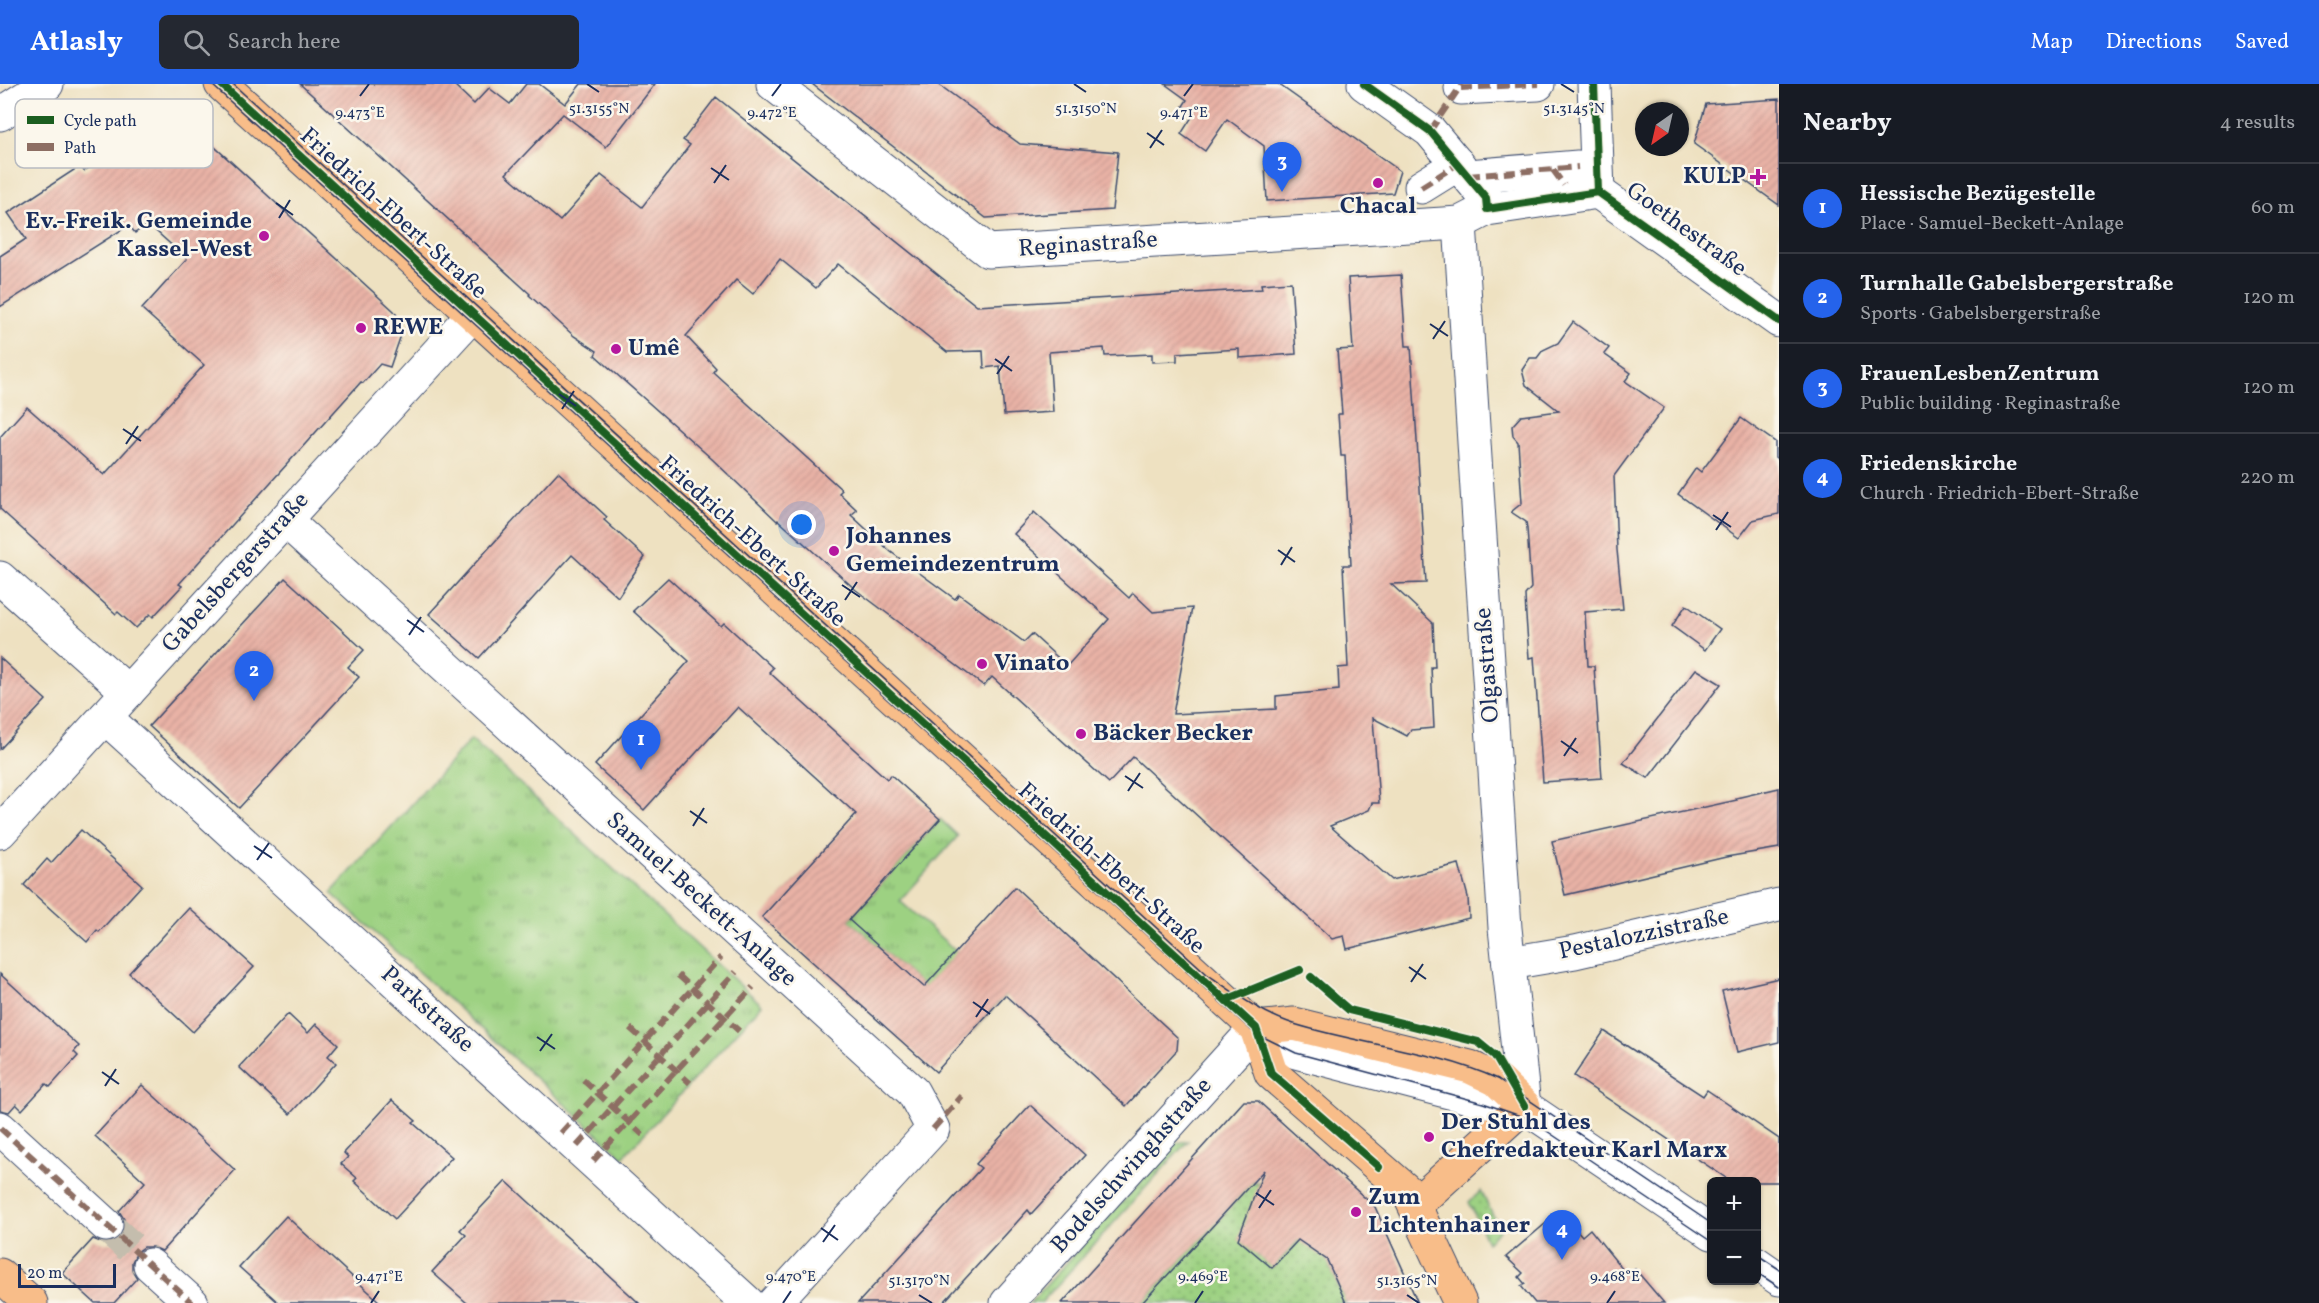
<!DOCTYPE html>
<html lang="en">
<head>
<meta charset="utf-8">
<style>
  body { margin:0; font-family:Vollkorn,serif; background:#242831; color:#f1f3f6 }
  .controls { position:absolute; right:18px; bottom:18px; display:grid; overflow:hidden; border-radius:9px; box-shadow:0 2px 4px #0004 }
  .controls button { width:54px; height:54px; display:grid; place-items:center; padding:0; border:0; border-bottom:2px solid #363941; background:#171b24; color:#f1f3f6; font:30px sans-serif }
  .compass { position:absolute; left:1635px; top:18px; width:54px; height:54px; border-radius:50%; background:#171b24; box-shadow:0 2px 4px #0004; rotate:214deg }
  .scale { position:absolute; left:18px; bottom:15px; width:98px; box-sizing:border-box; padding-left:6px; border:3px solid #1b2f5e; border-top:0; font-size:16px; line-height:21px; white-space:nowrap; color:#1b2f5e; -webkit-text-stroke:4px #fbf7ec; paint-order:stroke }
  .you { position:absolute; left:802px; top:441px; width:21px; height:21px; margin:-15px; border:4px solid #fff; border-radius:50%; background:#1a73e8; box-shadow:0 0 0 9px #1a73e833 }
  .badge { display:grid; place-items:center; width:39px; height:39px; border-radius:50%; background:#2563eb; color:#fff; font-size:20px; font-weight:700 }
  .pin { position:absolute; translate:-50% -50px; filter:drop-shadow(0 2px 3px #0008) }
  .pin::after { content:''; position:absolute; top:32px; width:21px; height:18px; background:inherit; clip-path:polygon(0 0,100% 0,50% 100%) }
  .list { margin:0; padding:0; list-style:none }
  h2 { display:flex; justify-content:space-between; align-items:center; height:78px; margin:0; padding:0 24px; font-size:26px }
  h2 small { font-size:20px; font-weight:400; color:#9ea1a6 }
  .list li { display:grid; grid-template-columns:39px 1fr auto; gap:18px; align-items:center; box-sizing:border-box; height:90px; padding:0 24px; border-top:2px solid #363941 }
  .list b { display:block; font-size:22px; white-space:nowrap }
  .list p { margin:0; font-size:20px; white-space:nowrap; color:#9ea1a6 }
  .list em { font-size:20px; font-style:normal; color:#9ea1a6 }
  .icon { flex:none; width:33px; height:33px; fill:none; stroke:currentColor; stroke-width:2; stroke-linecap:round; stroke-linejoin:round }
  .map { position:relative; flex:none; width:1779px; height:1219px; overflow:hidden }
  header { display:flex; align-items:center; gap:36px; box-sizing:border-box; height:84px; padding:0 30px; background:#2563eb; color:#fff }
  header strong { font-size:28px }
  nav { display:flex; gap:33px; margin-inline-start:auto; font-size:21px }
  .search { width:420px; height:54px; background:#242831; display:flex; align-items:center; gap:15px; box-sizing:border-box; padding:0 21px; border-radius:9px; color:#9ea1a6; font-size:22px }
  main { display:flex }
  aside { flex:1; background:#171b24 }
  .map>svg:first-child { display:block }
</style>
</head>
<body>
<header>
<strong>Atlasly</strong>
<div class="search"><svg class="icon" aria-label="search" viewBox="0 0 24 24"><circle cx="10" cy="10" r="6"/><path d="M15 15l6 6"/></svg>Search here</div>
<nav><a>Map</a><a>Directions</a><a>Saved</a></nav>
</header>
<main>
<div class="map">
<svg width="1779" height="1219" viewBox="0 0 1779 1219">
  <defs>
    <pattern id="grass-tufts" width="24" height="20" patternUnits="userSpaceOnUse" patternTransform="scale(1.5)"><rect width="24" height="20" fill="#9dd182"/><path d="M3 7l-1-3M5 7V3M7 7l1-3M15 17l-1-3M17 17v-4M19 17l1-3" fill="none" stroke="#7faa6e"/></pattern>
    <pattern id="garden-dots" width="8" height="8" patternUnits="userSpaceOnUse" patternTransform="scale(1.5)"><rect width="8" height="8" fill="#9dd182"/><path d="M2 2h.1M6 6h.1" fill="none" stroke="#7faa6e" stroke-width="1.8" stroke-linecap="round"/></pattern>
    <pattern id="building-hatch" width="6" height="6" patternUnits="userSpaceOnUse" patternTransform="scale(1.5)"><rect width="6" height="6" fill="#e9b2a6"/><path d="M-1 1l2-2M0 6l6-6M5 7l2-2" fill="none" stroke="#c79991"/></pattern>
  </defs>
  <rect width="100%" height="100%" fill="#fbf7ec"/>
  <filter id="ink" filterUnits="userSpaceOnUse"><feTurbulence type="fractalNoise" baseFrequency=".0167" numOctaves="2"/><feDisplacementMap in="SourceGraphic" scale="12" xChannelSelector="R" yChannelSelector="G"/><feConvolveMatrix kernelMatrix="1 2 1 2 8 2 1 2 1" color-interpolation-filters="sRGB"/></filter>
  <filter id="wash" filterUnits="userSpaceOnUse"><feTurbulence type="fractalNoise" baseFrequency=".008" numOctaves="4" result="noise"/><feDisplacementMap in="SourceGraphic" scale="24" xChannelSelector="R" yChannelSelector="G"/><feGaussianBlur stdDeviation="1.35" result="paint"/><feColorMatrix in="noise" values="0 0 0 0 0 0 0 0 0 0 0 0 0 0 0 0 0 1.4 0 .05"/><feComposite in="paint" operator="in"/></filter>
  <g filter="url(#wash)">
    <rect width="100%" height="100%" fill="#eee1c1"/>
    <g fill="url(#grass-tufts)" stroke="#5c8070" stroke-width="1.5">
      <path d="M471 655 762 921 623 1073 331 809Z"/>
      <path d="M940 735 958 752 900 817 1005 911 973 947 849 836Z"/>
      <path d="M1188 1057 1041 1219H1030L1176 1059Z"/>
    </g>
    <g fill="url(#garden-dots)" stroke="#5c8070" stroke-width="1.5">
      <path d="M1248 1098H1261L1256 1170 1273 1184 1297 1158V1151L1325 1171 1346 1219H1142L1248 1103Z"/>
      <path d="M1481 1107 1500 1146 1487 1158 1469 1118Z"/>
    </g>
    <g id="blocks">
      <g fill="url(#building-hatch)">
        <path d="M300 0H453L474 20 489 4 510 20 526 0H539L565 20 581 0H655L606 63 563 30 506 90 560 137 601 91 642 123 690 61 683 56 716 13 977 222 1262 205 1261 200 1291 198 1296 270 1239 274V265L1177 269V277L1152 278V270L1105 272 1104 264 1049 268 1053 328 1004 331 1000 282 984 284 983 267 947 268 838 180 816 204 780 175 753 210 736 196 686 252 716 284 713 288 842 406 839 409 857 426 851 431 891 468 955 515 959 510 1024 558 1032 550 1067 582 1109 535 1014 450 1034 428 1129 514 1133 509 1153 528 1192 524 1173 630 1276 625V612L1339 606 1338 584 1348 583 1343 481H1351L1345 372H1341L1338 330H1342L1337 266 1353 265 1348 194 1401 191 1406 262H1411L1426 499 1391 500 1433 539 1435 583H1431L1434 644 1411 646 1407 652 1373 634 1379 719H1372L1369 726 1330 742 1392 796 1459 780 1468 813 1469 834 1347 865 1344 852 1332 855 1133 673 1109 699 992 593 984 602 856 506 778 436 777 437 712 375 595 271 597 267 574 252 529 211 530 210Z"/>
        <path d="M812 0H938L1020 60 1118 68 1112 126 986 134Z"/>
        <path d="M1165 0H1278L1400 87 1393 109 1267 117 1264 62 1227 35 1205 67 1181 50 1194 30 1183 22 1187 16Z"/>
        <path d="M1779 15V121L1694 60 1706 20Z"/>
        <path d="M168 32 182 33 394 227 398 233 401 251 390 283 380 280 363 299 361 298 179 500 182 502 153 533 150 530 136 544 118 528 116 530 0 425V353L27 323 104 391 204 281 142 225 187 175 148 140 135 149 129 141 0 223V172L26 155 8 129 80 82 84 87Z"/>
        <path d="M1573 238 1609 264 1604 270 1631 289 1625 297 1664 324 1614 392 1617 466 1623 525 1585 528 1588 582H1594L1602 694 1543 698 1534 573 1529 574 1526 532 1525 511 1531 504 1527 444 1526 438 1511 428 1522 419 1518 358 1513 352 1512 342 1521 332 1559 327 1526 301 1522 286 1530 274H1537L1543 266 1558 259Z"/>
        <path d="M1741 334 1775 358V373L1779 376V430L1753 436 1739 454 1678 410 1696 384 1701 388Z"/>
        <path d="M558 388 607 433 604 436 645 473 618 513 572 471 479 574 429 530Z"/>
        <path d="M285 494 364 566 348 583 359 593 239 724 149 642Z"/>
        <path d="M668 494 721 542 724 539 773 584 769 588 887 695 891 691 940 735 849 836 924 903 1015 803 1178 954 1177 966 1126 1022 1005 911 936 988 762 833 856 730 738 623 644 726 595 681 689 577 633 527Z"/>
        <path d="M1686 521 1720 545 1705 566 1672 542Z"/>
        <path d="M0 574 46 616 0 665Z"/>
        <path d="M1696 585 1721 600 1648 694 1623 679Z"/>
        <path d="M1779 704V764L1726 773 1565 811 1552 757 1737 716 1736 714Z"/>
        <path d="M81 746 142 801 99 848 97 846 87 858 24 801 47 775 51 779Z"/>
        <path d="M189 824 254 883 193 948 129 889Z"/>
        <path d="M0 890 79 962 74 968 78 972 50 1003 46 1000 22 1026 16 1020 9 1028 0 1026Z"/>
        <path d="M1779 894V958L1737 968 1722 907Z"/>
        <path d="M288 930 308 949 316 940 338 960 328 972 336 979 290 1030 239 983Z"/>
        <path d="M1604 947 1703 1012 1707 1006 1779 1055V1098H1732L1574 992Z"/>
        <path d="M142 1001 235 1086 162 1167 153 1163H144L137 1168 132 1178V1186L137 1194 114 1219H95L62 1189 93 1155 103 1159H112L119 1154 124 1144V1135L119 1127 145 1098 95 1052Z"/>
        <path d="M392 1016 416 1037 413 1039 452 1073 395 1135 354 1097 357 1094 341 1080 348 1073 344 1069Z"/>
        <path d="M1244 1017H1258L1375 1123 1418 1219H1346L1327 1176 1298 1156 1272 1184 1238 1155 1264 1086 1142 1219H1062Z"/>
        <path d="M1030 1021 1085 1071 1031 1130 1028 1126 943 1219H858L981 1084 976 1080Z"/>
        <path d="M506 1097 639 1219H467L432 1188 466 1151 460 1146Z"/>
        <path d="M1559 1128 1574 1147 1576 1145 1582 1152 1590 1145 1627 1191 1635 1185 1664 1219H1535L1521 1202 1525 1200 1519 1193 1523 1189 1506 1173Z"/>
        <path d="M286 1132 381 1219H279L239 1183Z"/>
      </g>
    </g>
  </g>
  <g filter="url(#ink)">
    <use href="#blocks" fill-opacity="0" stroke="#3b4a6d" stroke-width="1.5"/>
    <g fill="none" stroke-linecap="round" stroke-linejoin="round">
      <path stroke="#c4bdad" stroke-width="33" stroke-dasharray="33 16" stroke-linecap="butt" d="M106 1141 150 1181"/>
      <g stroke="#3b4a6d" stroke-width="35">
        <g id="minor">
          <path d="M773 0 988 167 1460 139 1487 125 1598 108"/>
          <path d="M1364 0 1430 47 1486 114"/>
          <path d="M1594 0 1598 108"/>
          <path d="M1461 4 1538 0"/>
          <path d="M0 30 47 0"/>
          <path d="M1468 92 1578 83"/>
          <path d="M1421 103 1458 80"/>
          <path d="M1598 108 1779 237"/>
          <path d="M1460 139 1505 844 1524 1022"/>
          <path d="M285 436 913 1008 933 1045 774 1219"/>
          <path d="M0 494 128 608"/>
          <path d="M105 633 748 1219"/>
          <path d="M0 748 473 230"/>
          <path d="M1509 879 1575 868 1779 821"/>
          <path d="M0 1044 106 1141"/>
          <path d="M1756 1179 1779 1195"/>
          <path d="M150 1181 192 1219"/>
          <path d="M1007 1219 1256 944 1296 968 1484 1017 1524 1022 1712 1149"/>
        </g>
      </g>
      <g stroke="#3b4a6d" stroke-width="35">
        <g id="major">
          <path d="M221 0 1256 944 1271 989 1408 1108 1460 1219"/>
          <path d="M1256 944 1294 940 1470 983 1497 996 1524 1022 1415 1121"/>
          <path d="M0 1191 31 1219"/>
        </g>
      </g>
      <use href="#minor" stroke="#fff" stroke-width="33"/>
      <use href="#major" stroke="#f8bd89" stroke-width="33"/>
      <g stroke="#1b2f5e" stroke-width="1.5">
        <path d="M211 0 1253 948 1296 969 1483 1019 1529 1035 1712 1158"/>
        <path d="M233 0 1207 890C1234 909 1262 930 1294 940 1362 961 1434 966 1498 995L1712 1140"/>
        <path d="M1756 1170 1779 1185"/>
        <path d="M1756 1188 1779 1203"/>
      </g>
      <g stroke="#8d6e63" stroke-width="6" stroke-dasharray="12 6" stroke-linecap="butt">
        <path d="M1461 4 1538 0"/>
        <path d="M1430 47 1462 0"/>
        <path d="M1553 86 1564 101"/>
        <path d="M1468 92 1578 83"/>
        <path d="M1421 103 1458 80"/>
        <path d="M678 891 739 947"/>
        <path d="M630 944 690 999"/>
        <path d="M583 996 643 1051"/>
        <path d="M0 1044 192 1219"/>
        <path d="M933 1045 962 1012"/>
        <path d="M561 1049 721 873"/>
        <path d="M577 1062 736 888"/>
        <path d="M593 1077 753 903"/>
      </g>
      <g stroke="#fbf7ec" stroke-width="11">
        <g id="cycleway">
          <path d="M221 0 1256 944 1271 989 1379 1083"/>
          <path d="M1364 0 1430 47 1486 114 1487 125 1598 108"/>
          <path d="M1594 0 1598 108"/>
          <path d="M1598 108 1779 237"/>
          <path d="M1311 893 1349 926 1478 958 1495 972 1524 1022"/>
          <path d="M1226 916 1300 886"/>
        </g>
      </g>
      <use href="#cycleway" stroke="#1b5e20" stroke-width="8"/>
    </g>
  </g>
  <path fill="none" stroke="#1b2f5e" stroke-width="2" d="M587 0 599 8M1074 0 1086 8M1561 0 1574 8M360 12 369 0M772 12 781 0M1184 12 1193 0M1147 49 1164 61M1150 64 1162 46M711 84 729 96M714 99 726 81M276 119 293 131M279 134 290 116M1430 240 1448 252M1433 255 1445 237M995 275 1012 287M997 290 1009 272M559 310 576 322M562 325 574 307M123 345 141 357M126 360 138 342M1713 431 1731 443M1716 446 1728 428M1278 466 1295 478M1281 481 1292 463M842 501 860 513M845 516 857 498M407 536 424 548M409 551 421 533M1561 657 1578 669M1564 672 1576 654M1125 692 1143 704M1128 707 1140 689M690 727 707 739M693 742 704 724M254 762 272 774M257 776 269 759M1409 883 1426 895M1411 898 1423 880M973 918 990 930M976 933 988 915M537 953 555 965M540 967 552 950M102 988 119 1000M105 1002 116 985M1256 1109 1274 1121M1259 1124 1271 1106M821 1144 838 1156M823 1158 835 1141M919 1211 932 1219M1407 1211 1419 1219M371 1219 379 1207M783 1219 791 1207M1195 1219 1203 1207M1607 1219 1615 1207"/>
  <g fill="#b5179e" stroke="#fbf7ec" stroke-width="2">
    <path d="M1755 84h6v6h6v6h-6v6h-6v-6h-6v-6h6z"/>
    <circle cx="1378" cy="99" r="6"/>
    <circle cx="264" cy="152" r="6"/>
    <circle cx="361" cy="244" r="6"/>
    <circle cx="616" cy="265" r="6"/>
    <circle cx="834" cy="467" r="6"/>
    <circle cx="982" cy="580" r="6"/>
    <circle cx="1081" cy="650" r="6"/>
    <circle cx="1429" cy="1053" r="6"/>
    <circle cx="1356" cy="1128" r="6"/>
  </g>
  <g text-anchor="middle" dominant-baseline="central" stroke-width="5" stroke-linejoin="round" paint-order="stroke">
    <g font-size="24" font-weight="bold" fill="#1b2f5e" stroke="#fbf7ec" text-anchor="start">
      <text x="1746" y="93" text-anchor="end">KULP</text>
      <text x="1378" y="123" text-anchor="middle">Chacal</text>
      <text x="252" y="138" text-anchor="end">Ev.-Freik. Gemeinde<tspan x="252" dy="28">Kassel-West</tspan></text>
      <text x="373" y="244">REWE</text>
      <text x="628" y="265">Umê</text>
      <text x="846" y="453">Johannes<tspan x="846" dy="28">Gemeindezentrum</tspan></text>
      <text x="994" y="580">Vinato</text>
      <text x="1093" y="650">Bäcker Becker</text>
      <text x="1441" y="1039">Der Stuhl des<tspan x="1441" dy="28">Chefredakteur Karl Marx</tspan></text>
      <text x="1368" y="1114">Zum<tspan x="1368" dy="28">Lichtenhainer</tspan></text>
    </g>
    <g font-size="24" fill="#1b2f5e" stroke="#fbf7ec">
      <text transform="translate(393 130) rotate(42)">Friedrich-Ebert-Straße</text>
      <text transform="translate(1686 146) rotate(36)">Goethestraße</text>
      <text transform="translate(1088 161) rotate(-4)">Reginastraße</text>
      <text transform="translate(752 458) rotate(42)">Friedrich-Ebert-Straße</text>
      <text transform="translate(236 489) rotate(-48)">Gabelsbergerstraße</text>
      <text transform="translate(1488 581) rotate(-94)">Olgastraße</text>
      <text transform="translate(1111 785) rotate(42)">Friedrich-Ebert-Straße</text>
      <text transform="translate(701 816) rotate(42)">Samuel-Beckett-Anlage</text>
      <text transform="translate(1644 851) rotate(-12)">Pestalozzistraße</text>
      <text transform="translate(427 926) rotate(42)">Parkstraße</text>
      <text transform="translate(1132 1082) rotate(-48)">Bodelschwinghstraße</text>
    </g>
  </g>
  <rect x="15" y="15" width="198" height="69" rx="9" fill="#fbf7ec" stroke="#b8bbc1" stroke-width="1.5"/>
  <rect x="27" y="32" width="27" height="8" fill="#1b5e20"/>
  <rect x="27" y="59" width="27" height="8" fill="#8d6e63"/>
  <g font-size="16" fill="#1b2f5e">
    <text x="64" y="42">Cycle path</text>
    <text x="64" y="69">Path</text>
  </g>
  <g font-size="15" text-anchor="middle" fill="#1b2f5e" stroke="#fbf7ec" stroke-width="5" stroke-linejoin="round" paint-order="stroke">
    <text x="599" y="29">51.3155°N</text>
    <text x="1086" y="29">51.3150°N</text>
    <text x="1574" y="29">51.3145°N</text>
    <text x="360" y="33">9.473°E</text>
    <text x="772" y="33">9.472°E</text>
    <text x="1184" y="33">9.471°E</text>
    <text x="379" y="1197">9.471°E</text>
    <text x="791" y="1197">9.470°E</text>
    <text x="1203" y="1197">9.469°E</text>
    <text x="1615" y="1197">9.468°E</text>
    <text x="919" y="1201">51.3170°N</text>
    <text x="1407" y="1201">51.3165°N</text>
  </g>
</svg>
<div class="controls">
<button>+</button>
<button>−</button>
</div>
<svg class="compass" viewBox="-18 -18 36 36"><path d="M0-13l5 13h-10z" fill="#e53935"/><path d="M0 13l5-13h-10z" fill="#9ea1a6"/></svg>
<div class="scale">20 m</div>
<div class="you"></div>
<div class="pin badge" style="left:641px;top:686px">1</div>
<div class="pin badge" style="left:254px;top:617px">2</div>
<div class="pin badge" style="left:1282px;top:108px">3</div>
<div class="pin badge" style="left:1562px;top:1176px">4</div>
</div>
<aside>
<h2>Nearby<small>4 results</small></h2>
<ul class="list">
<li><span class="badge">1</span><div><b>Hessische Bezügestelle</b><p>Place · Samuel-Beckett-Anlage</p></div><em>60 m</em></li>
<li><span class="badge">2</span><div><b>Turnhalle Gabelsbergerstraße</b><p>Sports · Gabelsbergerstraße</p></div><em>120 m</em></li>
<li><span class="badge">3</span><div><b>FrauenLesbenZentrum</b><p>Public building · Reginastraße</p></div><em>120 m</em></li>
<li><span class="badge">4</span><div><b>Friedenskirche</b><p>Church · Friedrich-Ebert-Straße</p></div><em>220 m</em></li>
</ul>
</aside>
</main>
</body>
</html>
